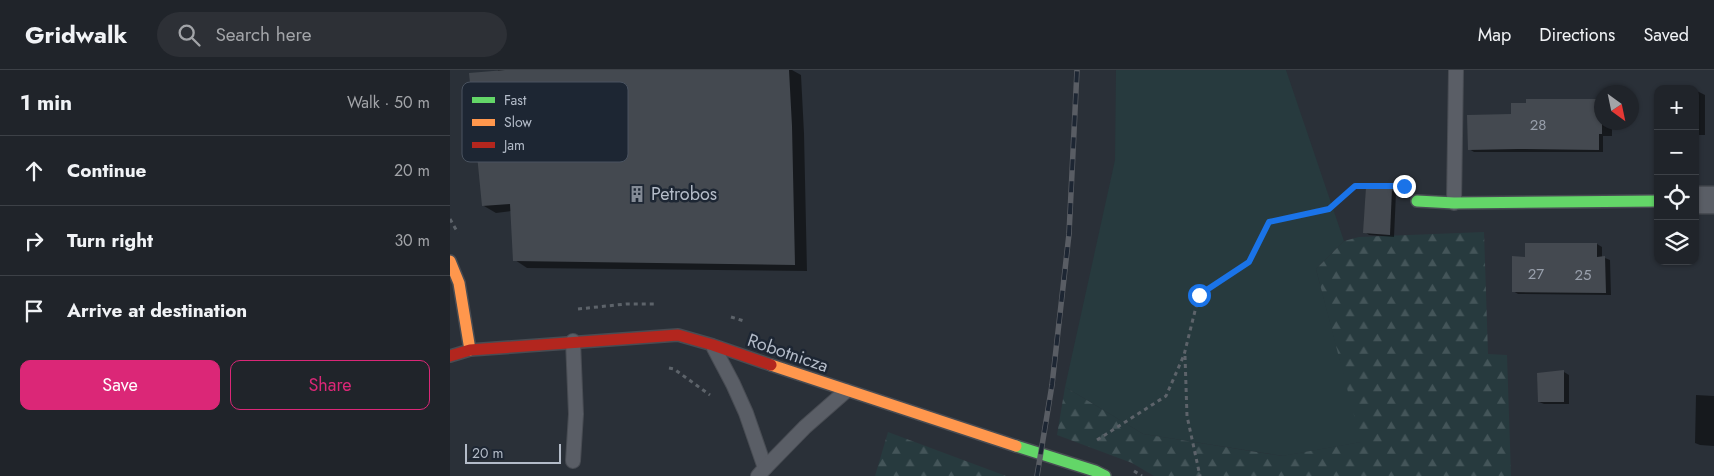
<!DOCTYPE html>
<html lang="en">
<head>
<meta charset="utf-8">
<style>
  body { margin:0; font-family:Jost,sans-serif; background:#2d3036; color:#f1f3f6 }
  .controls { position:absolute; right:15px; top:15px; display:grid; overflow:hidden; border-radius:10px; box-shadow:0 1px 4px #0004 }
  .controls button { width:45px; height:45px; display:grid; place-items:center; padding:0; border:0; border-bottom:1px solid #3d4147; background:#20242a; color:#f1f3f6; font:25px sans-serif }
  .compass { position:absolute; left:1144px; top:15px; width:45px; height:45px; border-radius:50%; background:#20242a; box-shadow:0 1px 4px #0004; rotate:147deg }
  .scale { position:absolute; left:15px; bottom:12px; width:96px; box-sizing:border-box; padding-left:5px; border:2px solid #b4bcc9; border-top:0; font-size:14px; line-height:18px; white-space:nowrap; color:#b4bcc9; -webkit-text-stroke:4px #1d2633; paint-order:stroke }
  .stop { position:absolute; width:15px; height:15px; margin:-11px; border:4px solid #1a73e8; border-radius:50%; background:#fff }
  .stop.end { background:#1a73e8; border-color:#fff; box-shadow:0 1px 5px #0008 }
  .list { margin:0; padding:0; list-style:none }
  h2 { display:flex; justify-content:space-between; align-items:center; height:65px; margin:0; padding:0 20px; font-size:21px }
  h2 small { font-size:16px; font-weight:400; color:#a2a4a8 }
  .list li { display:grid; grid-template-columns:32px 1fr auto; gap:15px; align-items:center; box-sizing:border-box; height:70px; padding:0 20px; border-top:1px solid #3d4147 }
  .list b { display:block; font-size:19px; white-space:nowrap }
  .list em { font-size:16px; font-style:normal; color:#a2a4a8 }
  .actions { display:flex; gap:10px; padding:15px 20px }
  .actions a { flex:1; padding:11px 0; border:1px solid #db2777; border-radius:10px; text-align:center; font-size:18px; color:#db2777 }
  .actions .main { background:#db2777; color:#fff }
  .icon { flex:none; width:28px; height:28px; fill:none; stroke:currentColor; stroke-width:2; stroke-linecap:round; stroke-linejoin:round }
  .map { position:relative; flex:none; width:1264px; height:406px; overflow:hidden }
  header { display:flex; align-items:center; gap:30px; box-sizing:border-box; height:70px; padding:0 25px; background:#20242a; border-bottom:1px solid #3d4147 }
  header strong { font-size:24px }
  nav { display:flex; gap:28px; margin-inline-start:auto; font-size:18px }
  .search { width:350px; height:45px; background:#2d3036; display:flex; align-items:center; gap:12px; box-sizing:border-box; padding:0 18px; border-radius:28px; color:#a2a4a8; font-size:19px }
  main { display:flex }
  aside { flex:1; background:#20242a }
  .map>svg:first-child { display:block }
</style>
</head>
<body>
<header>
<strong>Gridwalk</strong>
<div class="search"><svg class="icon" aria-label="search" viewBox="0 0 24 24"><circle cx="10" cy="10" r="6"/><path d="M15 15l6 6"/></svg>Search here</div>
<nav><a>Map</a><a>Directions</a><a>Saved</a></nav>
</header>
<main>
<aside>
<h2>1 min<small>Walk · 50 m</small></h2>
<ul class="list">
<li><svg class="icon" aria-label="ahead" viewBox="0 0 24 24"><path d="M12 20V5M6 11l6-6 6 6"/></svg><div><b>Continue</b></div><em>20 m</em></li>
<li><svg class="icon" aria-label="right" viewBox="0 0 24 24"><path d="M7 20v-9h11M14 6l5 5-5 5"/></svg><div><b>Turn right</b></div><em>30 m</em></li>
<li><svg class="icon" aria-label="arrive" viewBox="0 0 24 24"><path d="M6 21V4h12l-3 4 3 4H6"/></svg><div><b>Arrive at destination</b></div></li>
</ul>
<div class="actions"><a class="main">Save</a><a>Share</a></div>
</aside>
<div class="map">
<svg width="1264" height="406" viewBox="0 0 1264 406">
  <defs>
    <pattern id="forest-firs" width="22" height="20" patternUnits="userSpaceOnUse" patternTransform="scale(1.25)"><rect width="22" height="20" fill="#273a3e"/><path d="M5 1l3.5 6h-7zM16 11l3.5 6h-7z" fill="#445559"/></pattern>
  </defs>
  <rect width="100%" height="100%" fill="#2a3038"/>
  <path fill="#273a3e" d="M666 0H836L894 171 866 199 912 372 833 386 693 364 615 317 665 90Z"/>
  <g fill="url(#forest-firs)">
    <path d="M1034 162 1038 284 1057 285 1061 406H704L682 393 607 365 615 317 693 364 832 386 911 372 866 199 894 171 909 167Z"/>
    <path d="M438 362 556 406H425Z"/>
  </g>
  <g fill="#0007">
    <path d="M48 0H342L351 5 354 63 357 201 77 198 65 190 61 141 46 143 34 136Z"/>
    <path d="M1245 20 1255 25V65H1245Z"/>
    <path d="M1062 45 1162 52V66H1153V82H1024L1019 79Z"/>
    <path d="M941 120 946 123 944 167 919 165 915 162Z"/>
    <path d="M1147 174 1152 177V188H1155L1160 190 1161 225 1068 224 1063 221 1076 188Z"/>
    <path d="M1114 302 1119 305V334H1094L1089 332Z"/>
    <path d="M1246 325 1264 326V376L1250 375 1245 373Z"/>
  </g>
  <g fill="#444950">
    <path d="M55 0H339L342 56 345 195 63 191 60 134 32 136 19 3Z"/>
    <path d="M1076 29H1152V64H1149V80L1068 79 1018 80 1017 45 1061 44V33H1076Z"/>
    <path d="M916 117 942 119 940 165 913 163Z"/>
    <path d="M1075 173H1147V187L1155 186 1156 223 1062 222V186L1075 187Z"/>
    <path d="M1114 300V332H1088L1087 303Z"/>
  </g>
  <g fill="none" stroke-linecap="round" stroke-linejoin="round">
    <g stroke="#484c53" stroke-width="16">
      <g id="lane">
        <path d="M1004 133 1006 0"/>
        <path d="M123 271 126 344 123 391"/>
        <path d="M264 278 283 314 296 343 315 398 308 406"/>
        <path d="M315 398 355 357 396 321"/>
      </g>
    </g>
    <g stroke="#484c53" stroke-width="29">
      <path id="street" d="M1245 130H1264"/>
    </g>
    <g stroke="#484c53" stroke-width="14">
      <g id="fast">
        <path d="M967 131 1004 133 1208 131"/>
        <path d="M566 376 645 401 655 406"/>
      </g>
    </g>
    <g stroke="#484c53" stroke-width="14">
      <g id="slow">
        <path d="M0 191 9 213 20 280"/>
        <path d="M321 295 566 376"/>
      </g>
    </g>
    <g stroke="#484c53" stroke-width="14">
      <path id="jam" d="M0 286 20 280 228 265 263 275 321 295"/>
    </g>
    <g stroke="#5d636a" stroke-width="3" stroke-dasharray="4 4" stroke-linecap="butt">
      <path d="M0 149 8 163"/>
      <path d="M128 239 176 234H206"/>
      <path d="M281 247 294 251"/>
      <path d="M735 286 737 346 750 406"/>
      <path d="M219 298 224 299 260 325"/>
      <path d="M647 370 716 326 734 285 749 225 799 192 819 152 879 139 905 116H941"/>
      <path d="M684 401 692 406"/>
    </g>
    <use href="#lane" stroke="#5a5e66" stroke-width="14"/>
    <use href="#street" stroke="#5a5e66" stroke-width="26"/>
    <use href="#fast" stroke="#63d668" stroke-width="11"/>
    <use href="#slow" stroke="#ff974d" stroke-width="11"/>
    <use href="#jam" stroke="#b3261e" stroke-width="11"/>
    <g stroke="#595d64" stroke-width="5.5">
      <path id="rail" d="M587 406 602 315 619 164 627 0"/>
    </g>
    <use href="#rail" stroke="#1d2633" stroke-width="4" stroke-dasharray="11" stroke-linecap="butt"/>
  </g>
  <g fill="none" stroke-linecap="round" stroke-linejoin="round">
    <path stroke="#1a73e8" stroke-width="6" d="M749 225 799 192 819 152 879 139 905 116H954"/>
  </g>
  <defs>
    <g id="building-bare" transform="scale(1.35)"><path d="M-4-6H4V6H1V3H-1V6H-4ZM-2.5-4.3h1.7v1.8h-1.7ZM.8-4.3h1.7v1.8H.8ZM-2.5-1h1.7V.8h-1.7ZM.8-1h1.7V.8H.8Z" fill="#848b96" stroke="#1d2633" stroke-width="2.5" paint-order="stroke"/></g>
  </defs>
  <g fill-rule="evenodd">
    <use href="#building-bare" x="187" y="124"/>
  </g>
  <g text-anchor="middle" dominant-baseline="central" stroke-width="5" stroke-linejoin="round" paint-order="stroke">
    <g font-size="15" fill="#989fab">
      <text x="1088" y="55">28</text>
      <text x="1086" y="204">27</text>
      <text x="1133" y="205">25</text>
    </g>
    <g font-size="18" fill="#b4bcc9" stroke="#1d2633" text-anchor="start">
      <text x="201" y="124">Petrobos</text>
    </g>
    <g font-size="18" fill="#b4bcc9" stroke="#1d2633">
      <text transform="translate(338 283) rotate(19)">Robotnicza</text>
    </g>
  </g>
  <rect x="12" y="12" width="166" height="80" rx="8" fill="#1d2633" stroke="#4a5360" stroke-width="1"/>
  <rect x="22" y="27" width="23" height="6" fill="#63d668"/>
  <rect x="22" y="49" width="23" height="7" fill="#ff974d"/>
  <rect x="22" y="72" width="23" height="6" fill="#b3261e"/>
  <g font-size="14" fill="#b4bcc9">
    <text x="54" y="35">Fast</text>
    <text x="54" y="57">Slow</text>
    <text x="54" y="80">Jam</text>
  </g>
</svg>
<div class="controls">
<button>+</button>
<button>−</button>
<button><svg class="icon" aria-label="locate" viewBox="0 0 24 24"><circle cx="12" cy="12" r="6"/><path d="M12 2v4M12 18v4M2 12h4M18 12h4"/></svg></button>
<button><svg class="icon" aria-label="layers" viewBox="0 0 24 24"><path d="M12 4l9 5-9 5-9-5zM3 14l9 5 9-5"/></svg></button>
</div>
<svg class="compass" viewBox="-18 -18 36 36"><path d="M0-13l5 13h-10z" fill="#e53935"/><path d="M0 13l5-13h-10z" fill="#a2a4a8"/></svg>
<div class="scale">20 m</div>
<div class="stop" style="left:749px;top:225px"></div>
<div class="stop end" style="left:954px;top:116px"></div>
</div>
</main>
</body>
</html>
